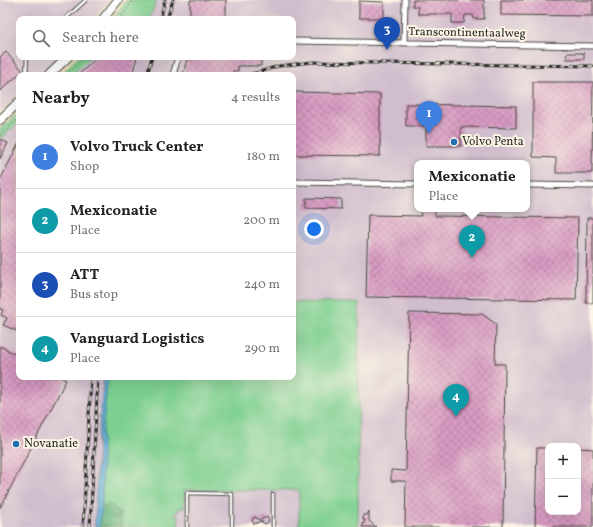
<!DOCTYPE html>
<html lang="en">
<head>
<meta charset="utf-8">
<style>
  body { margin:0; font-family:Vollkorn,serif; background:#f2f2f2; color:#222 }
  .controls { position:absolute; right:12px; bottom:12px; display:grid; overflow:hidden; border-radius:8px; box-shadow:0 4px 16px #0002 }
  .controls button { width:36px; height:36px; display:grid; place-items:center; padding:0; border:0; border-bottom:1px solid #e0e0e0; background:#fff; color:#222; font:20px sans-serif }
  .you { position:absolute; left:314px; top:229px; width:14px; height:14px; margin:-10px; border:3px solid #fff; border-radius:50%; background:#1a73e8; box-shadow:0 0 0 6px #1a73e833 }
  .badge { display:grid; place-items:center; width:26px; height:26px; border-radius:50%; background:#2563eb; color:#fff; font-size:13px; font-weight:700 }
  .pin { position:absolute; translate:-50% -33px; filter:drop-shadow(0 1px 2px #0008) }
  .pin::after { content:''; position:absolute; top:21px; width:14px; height:12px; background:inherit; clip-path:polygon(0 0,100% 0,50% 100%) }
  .popup { position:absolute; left:414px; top:160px; width:116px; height:52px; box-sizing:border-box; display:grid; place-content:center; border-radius:8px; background:#fff; filter:drop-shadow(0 1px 3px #0005); font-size:13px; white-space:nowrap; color:#767676 }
  .popup b { font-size:15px; color:#222 }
  .popup::after { content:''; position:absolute; left:50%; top:100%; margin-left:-8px; border:8px solid transparent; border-top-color:#fff }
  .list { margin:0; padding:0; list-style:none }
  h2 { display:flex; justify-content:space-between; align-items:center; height:52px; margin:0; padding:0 16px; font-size:17px }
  h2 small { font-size:13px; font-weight:400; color:#767676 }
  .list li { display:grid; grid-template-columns:26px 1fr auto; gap:12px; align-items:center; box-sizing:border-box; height:64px; padding:0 16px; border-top:1px solid #e0e0e0 }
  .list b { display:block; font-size:15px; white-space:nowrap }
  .list p { margin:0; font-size:13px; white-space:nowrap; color:#767676 }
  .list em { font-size:13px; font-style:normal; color:#767676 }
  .icon { flex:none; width:22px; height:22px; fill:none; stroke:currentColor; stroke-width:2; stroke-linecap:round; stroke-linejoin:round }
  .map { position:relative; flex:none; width:593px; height:527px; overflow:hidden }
  .search { position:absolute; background:#fff; box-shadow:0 4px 16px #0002; left:16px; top:16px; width:280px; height:44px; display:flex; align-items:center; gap:10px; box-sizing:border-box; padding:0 14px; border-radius:8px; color:#767676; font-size:15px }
  .panel { position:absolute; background:#fff; box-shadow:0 4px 16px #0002; left:16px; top:72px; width:280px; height:308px; border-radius:8px }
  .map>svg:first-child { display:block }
</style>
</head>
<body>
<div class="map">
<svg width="593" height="527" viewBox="0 0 593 527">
  <defs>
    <pattern id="forest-crowns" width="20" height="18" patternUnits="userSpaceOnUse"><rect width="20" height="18" fill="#65b27a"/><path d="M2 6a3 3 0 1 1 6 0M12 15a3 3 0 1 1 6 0" fill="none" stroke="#539164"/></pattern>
    <pattern id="building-cross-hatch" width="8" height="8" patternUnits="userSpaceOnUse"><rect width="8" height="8" fill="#d99bc3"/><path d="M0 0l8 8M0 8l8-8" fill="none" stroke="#b07f9f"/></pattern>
  </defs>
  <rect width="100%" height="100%" fill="#fcf5e5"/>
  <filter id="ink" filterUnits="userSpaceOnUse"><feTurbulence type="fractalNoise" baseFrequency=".025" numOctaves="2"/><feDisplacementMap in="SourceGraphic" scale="8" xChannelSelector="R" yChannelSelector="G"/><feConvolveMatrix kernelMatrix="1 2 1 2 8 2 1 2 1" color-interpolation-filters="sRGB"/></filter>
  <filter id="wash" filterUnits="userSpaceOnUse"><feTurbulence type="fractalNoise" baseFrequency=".012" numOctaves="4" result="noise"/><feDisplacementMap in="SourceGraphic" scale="16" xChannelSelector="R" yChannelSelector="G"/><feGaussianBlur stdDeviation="0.9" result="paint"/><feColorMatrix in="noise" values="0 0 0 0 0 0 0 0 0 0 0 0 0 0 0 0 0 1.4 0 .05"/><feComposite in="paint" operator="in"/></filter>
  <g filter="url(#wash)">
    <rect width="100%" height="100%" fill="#eadeb9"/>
    <g fill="#d0bdcd" fill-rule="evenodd">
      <path d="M0 0H109L95 19H19V57H60L41 75H19V95L0 112Z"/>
      <path d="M157 0H593V527H358L359 303 293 302V75H71L91 57H293V19H149ZM417 163H527V209H417ZM548 446H578V512H548Z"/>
      <path d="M19 122V377H104L98 440 95 527H0V139Z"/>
      <path d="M137 490H299V527H136Z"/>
    </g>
    <g fill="#7ccf90" stroke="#547d5e">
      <path d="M127 0H157L149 19H113Z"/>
      <path d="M78 57H91L71 75H60Z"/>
      <path d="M19 112V122L0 139V129Z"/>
      <path d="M293 302 359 303 358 527H299V490H185L184 508H179L178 512H175V516H179L178 527H121L120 513 96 514 98 440 104 377H293Z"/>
    </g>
    <path fill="url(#forest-crowns)" stroke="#486e52" d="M108 504C120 509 120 515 121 527H95L96 514Z"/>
    <path fill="#61b0db" stroke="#466e83" d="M104 377H108L102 434V506L99 527H95L98 440Z"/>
    <g id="blocks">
      <g fill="url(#building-cross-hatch)">
        <path d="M190 0H226V16L190 15Z"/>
        <path d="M413 0H484V19H474L473 15H465L464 23H452V14H418V7L413 6Z"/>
        <path d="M501 0H593V16L501 15Z"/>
        <path d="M359 1 384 2V18H359Z"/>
        <path d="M6 52 23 71 0 91V57Z"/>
        <path d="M567 53H584V59H566Z"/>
        <path d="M98 57H137L132 75H78Z"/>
        <path d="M192 57H261V66H238V71H233V75H183L187 59 192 60Z"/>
        <path d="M533 82H593L592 173H556V158L533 157Z"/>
        <path d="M293 92 380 94V156L293 155Z"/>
        <path d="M406 104 516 106V128L461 127V146H426V126H406Z"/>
        <path d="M0 139 8 143 0 159Z"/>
        <path d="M19 143V332L3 325 7 318 1 315 3 310 0 309V180Z"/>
        <path d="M306 198 341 199V209L306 208Z"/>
        <path d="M421 209H435V216L578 218 576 300 366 297 368 215 421 216Z"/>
        <path d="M587 218H593V303H586Z"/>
        <path d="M409 313 482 314 496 324 495 364H505L503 527H405L406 481H391V470L406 471Z"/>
        <path d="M0 346 19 356V377H60L66 380 0 508Z"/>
        <path d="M537 448H548V512H578V448L593 449V527H535Z"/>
        <path d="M369 511V521L376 527H362L365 520H363V515H367Z"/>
        <path d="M255 517 260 520 267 517 269 521 265 524 261 521 254 524 252 520Z"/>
      </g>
    </g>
  </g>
  <g filter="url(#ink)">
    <use href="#blocks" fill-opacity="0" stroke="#484640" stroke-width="1"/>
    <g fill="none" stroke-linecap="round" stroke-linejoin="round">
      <g stroke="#484640" stroke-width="4.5">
        <g id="service">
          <path d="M65 19 86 0"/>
          <path d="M26 75 27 57"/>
          <path d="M273 494V527"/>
          <path d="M187 527V493L232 494V527"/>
        </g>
      </g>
      <g stroke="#484640" stroke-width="7">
        <g id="minor">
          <path d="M293 41 593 46"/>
          <path d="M404 42 405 0"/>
          <path d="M173 75 178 57"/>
          <path d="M293 182 417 184"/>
          <path d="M527 185 593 186"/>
        </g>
      </g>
      <g stroke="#484640" stroke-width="10">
        <g id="primary">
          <path d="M103 19 118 0"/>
          <path d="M49 75 68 57"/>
          <path d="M0 120 19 102"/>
        </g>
      </g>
      <g stroke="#484640" stroke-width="1" stroke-dasharray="1 3" stroke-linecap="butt">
        <path d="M120 19 133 0"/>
        <path d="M66 75 85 57"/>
        <path d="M0 135 19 118"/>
      </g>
      <use href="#service" stroke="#fff" stroke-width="2.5"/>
      <use href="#minor" stroke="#fff" stroke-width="5"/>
      <use href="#primary" stroke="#fff" stroke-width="8"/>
      <g stroke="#2b2b2b" stroke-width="3">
        <g id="rail">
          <path d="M160 19 165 0"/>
          <path d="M167 19 173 0"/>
          <path d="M147 75 152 57"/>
          <path d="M248 75 279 66 312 62 593 66"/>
          <path d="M83 527 91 377"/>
          <path d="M90 527 98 377"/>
        </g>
      </g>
      <use href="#rail" stroke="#fcf5e5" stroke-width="1.5" stroke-dasharray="4.5" stroke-linecap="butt"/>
    </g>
  </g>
  <g fill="#1f6fb2" stroke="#fcf5e5" stroke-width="1.5">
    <circle cx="454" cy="142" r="4"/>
    <circle cx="16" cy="444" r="4"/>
  </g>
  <g text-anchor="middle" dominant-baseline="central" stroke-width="4" stroke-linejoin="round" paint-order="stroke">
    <g font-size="12" fill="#2b2b2b" stroke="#fcf5e5">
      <text transform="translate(467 33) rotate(1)">Transcontinentaalweg</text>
    </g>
    <g font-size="12" fill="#2b2b2b" stroke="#fcf5e5" text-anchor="start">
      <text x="462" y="142">Volvo Penta</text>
      <text x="24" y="444">Novanatie</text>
    </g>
  </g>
</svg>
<div class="controls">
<button>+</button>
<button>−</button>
</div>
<div class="you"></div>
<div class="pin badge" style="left:429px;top:134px;background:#3f7fe0">1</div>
<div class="pin badge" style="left:472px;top:258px;background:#0f9aa8">2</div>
<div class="popup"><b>Mexiconatie</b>Place</div>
<div class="pin badge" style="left:387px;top:50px;background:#1a4fb4">3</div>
<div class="pin badge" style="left:456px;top:417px;background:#0f9aa8">4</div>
<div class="search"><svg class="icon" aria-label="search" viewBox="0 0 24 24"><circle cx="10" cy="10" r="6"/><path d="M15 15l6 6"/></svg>Search here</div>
<section class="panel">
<h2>Nearby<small>4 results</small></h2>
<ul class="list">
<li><span class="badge" style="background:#3f7fe0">1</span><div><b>Volvo Truck Center</b><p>Shop</p></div><em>180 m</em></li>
<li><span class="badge" style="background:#0f9aa8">2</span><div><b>Mexiconatie</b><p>Place</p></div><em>200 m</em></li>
<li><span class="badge" style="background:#1a4fb4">3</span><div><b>ATT</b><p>Bus stop</p></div><em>240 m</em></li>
<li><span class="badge" style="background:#0f9aa8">4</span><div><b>Vanguard Logistics</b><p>Place</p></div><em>290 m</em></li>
</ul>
</section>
</div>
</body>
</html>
